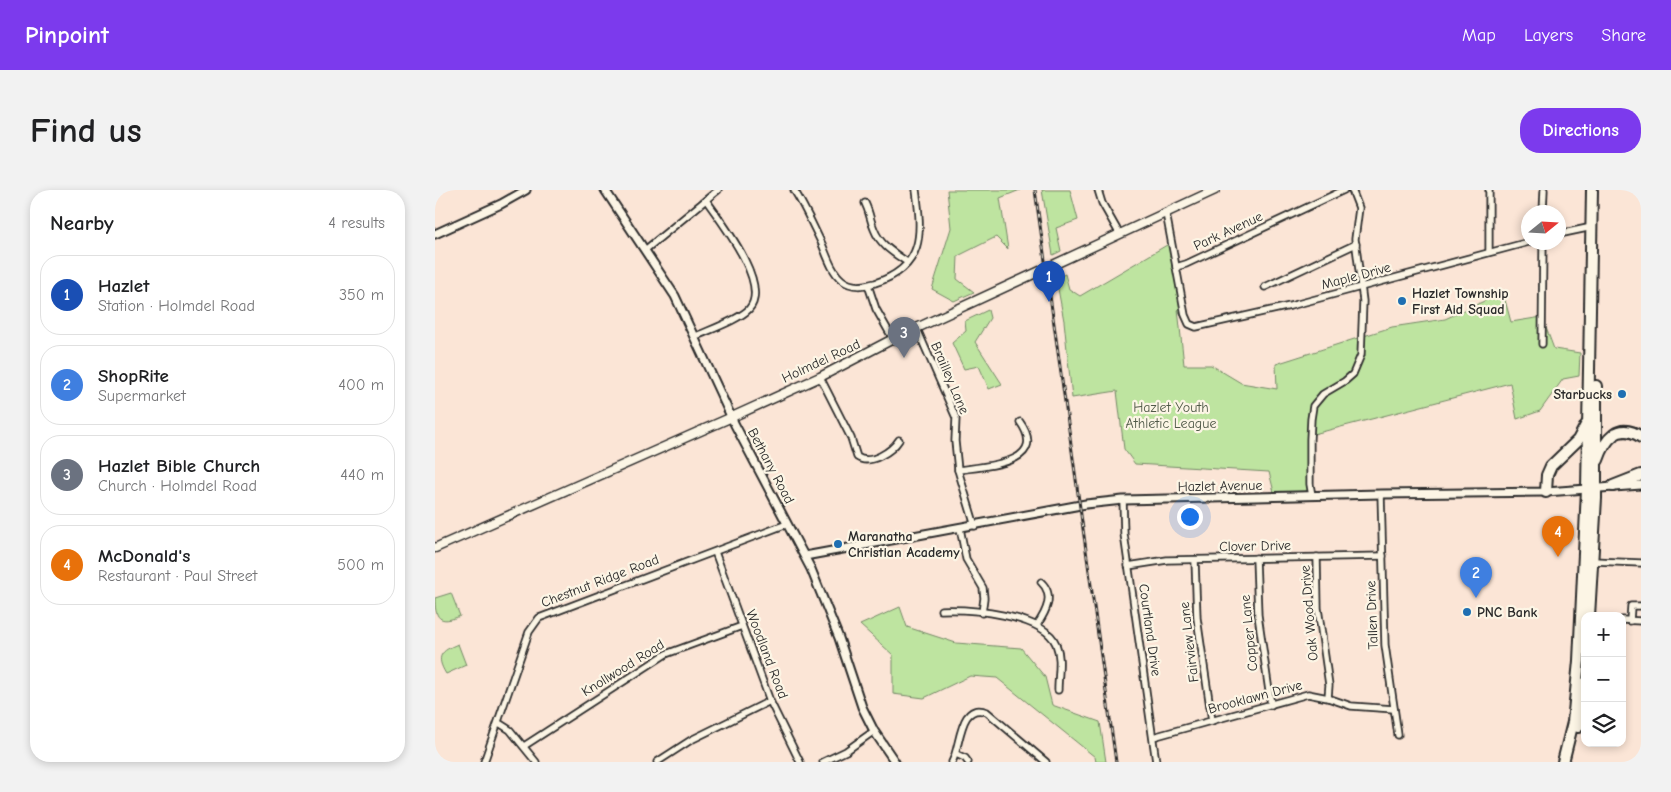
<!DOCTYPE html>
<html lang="en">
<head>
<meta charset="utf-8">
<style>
  body { margin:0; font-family:"Comic Neue",sans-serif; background:#f2f2f2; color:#202124 }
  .controls { position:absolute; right:15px; bottom:15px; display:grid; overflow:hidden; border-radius:10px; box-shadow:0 2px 8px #0003 }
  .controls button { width:45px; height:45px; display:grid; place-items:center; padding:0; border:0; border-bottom:1px solid #e0e0e0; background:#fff; color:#202124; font:25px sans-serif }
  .compass { position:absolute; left:1086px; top:15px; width:45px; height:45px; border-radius:50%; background:#fff; box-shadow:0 2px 8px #0003; rotate:72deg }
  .you { position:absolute; left:754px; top:326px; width:18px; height:18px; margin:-12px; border:4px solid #fff; border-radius:50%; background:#1a73e8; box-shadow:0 0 0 8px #1a73e833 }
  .badge { display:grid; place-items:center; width:32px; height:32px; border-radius:50%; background:#7c3aed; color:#fff; font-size:16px; font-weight:700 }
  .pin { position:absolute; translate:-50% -41px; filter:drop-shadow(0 1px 2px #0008) }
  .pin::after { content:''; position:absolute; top:26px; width:18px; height:15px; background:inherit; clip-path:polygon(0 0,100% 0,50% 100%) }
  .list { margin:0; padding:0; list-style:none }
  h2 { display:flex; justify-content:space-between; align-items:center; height:65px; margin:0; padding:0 20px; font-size:21px }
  h2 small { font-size:16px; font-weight:400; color:#757577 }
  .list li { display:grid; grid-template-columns:32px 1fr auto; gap:15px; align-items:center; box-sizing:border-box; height:80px; margin:0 10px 10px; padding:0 10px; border:1px solid #e0e0e0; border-radius:20px }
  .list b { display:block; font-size:19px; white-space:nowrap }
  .list p { margin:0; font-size:16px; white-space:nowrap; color:#757577 }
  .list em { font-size:16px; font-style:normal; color:#757577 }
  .icon { flex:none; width:28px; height:28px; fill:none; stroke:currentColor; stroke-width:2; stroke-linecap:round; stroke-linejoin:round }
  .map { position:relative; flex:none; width:1206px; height:572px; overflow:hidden; border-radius:20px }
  header { display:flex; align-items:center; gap:30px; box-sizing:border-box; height:70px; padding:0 25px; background:#7c3aed; color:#fff }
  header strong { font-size:24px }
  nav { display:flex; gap:28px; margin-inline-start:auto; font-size:18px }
  .intro { display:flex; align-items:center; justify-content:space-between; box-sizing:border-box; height:120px; padding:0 30px }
  h1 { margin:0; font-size:35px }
  .button { padding:12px 22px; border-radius:20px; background:#7c3aed; color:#fff; font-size:18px; font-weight:700 }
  main { display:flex; gap:30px; padding:0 30px }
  aside { flex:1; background:#fff; border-radius:20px; box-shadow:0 2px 8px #0003 }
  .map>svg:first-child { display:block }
</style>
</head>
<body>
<header>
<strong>Pinpoint</strong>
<nav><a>Map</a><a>Layers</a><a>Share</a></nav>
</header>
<div class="intro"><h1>Find us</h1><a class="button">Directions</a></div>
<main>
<aside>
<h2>Nearby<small>4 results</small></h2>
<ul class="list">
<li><span class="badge" style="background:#1a4fb4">1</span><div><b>Hazlet</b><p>Station · Holmdel Road</p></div><em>350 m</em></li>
<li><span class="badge" style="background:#3f7fe0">2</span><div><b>ShopRite</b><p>Supermarket</p></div><em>400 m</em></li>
<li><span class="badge" style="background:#6b7280">3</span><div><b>Hazlet Bible Church</b><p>Church · Holmdel Road</p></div><em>440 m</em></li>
<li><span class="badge" style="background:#e8710a">4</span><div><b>McDonald's</b><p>Restaurant · Paul Street</p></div><em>500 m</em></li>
</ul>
</aside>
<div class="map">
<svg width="1206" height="572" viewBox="0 0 1206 572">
  <rect width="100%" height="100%" fill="#fbe5d6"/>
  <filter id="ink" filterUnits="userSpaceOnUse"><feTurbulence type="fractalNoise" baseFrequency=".02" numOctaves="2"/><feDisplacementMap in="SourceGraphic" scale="10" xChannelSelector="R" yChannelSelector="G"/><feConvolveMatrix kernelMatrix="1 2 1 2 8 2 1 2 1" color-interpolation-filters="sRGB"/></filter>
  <g filter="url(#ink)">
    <g fill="#bee4a0" stroke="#748866">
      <path d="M512 0H585L565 8 573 59 561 47 523 66 522 89 539 102 519 111 497 99 516 38Z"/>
      <path d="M607 0H635L643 30 621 38 626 61 618 65Z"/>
      <path d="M737 52 751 136 743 119 749 175H776L806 193 842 199 841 174 957 137 1010 129 1058 107 1070 110 1076 132 1107 127 1119 159 1145 163 1144 186 1128 189 1105 221 1082 229 1075 193 875 245V286L872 302H839L834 282 700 274 689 259 682 201 637 208 629 131 621 88 630 84 634 99 645 106Z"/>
      <path d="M553 120 555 128 540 152 567 194 554 199 544 176 529 179 517 153 531 141 530 131Z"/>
      <path d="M16 403 25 426C4 435 0 428 0 408Z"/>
      <path d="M465 417 472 437 521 453 586 458 610 487 617 515 665 532 671 572H661L660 567 562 488 535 486 489 508 458 504V465L425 435Z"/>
      <path d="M23 454 31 475 11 484C0 466 6 461 23 454Z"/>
    </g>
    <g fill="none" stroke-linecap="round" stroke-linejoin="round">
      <g stroke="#2b2b2b" stroke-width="9">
        <g id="minor">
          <path d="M359 0C370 17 378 36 387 54 392 66 397 82 407 90 417 98 429 96 440 93 490 77 487 43 481 0"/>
          <path d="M663 0 667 13 684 43"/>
          <path d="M430 13C435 23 435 30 439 39 445 55 459 63 472 72"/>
          <path d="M1108 22 1109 0"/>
          <path d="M731 23 750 125 754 134 761 137 855 116 1094 52"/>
          <path d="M1124 44 1157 37"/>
          <path d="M210 60 283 0"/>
          <path d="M1054 62V0"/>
          <path d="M741 77 751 74 909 0"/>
          <path d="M433 95 441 119 458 149"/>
          <path d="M830 97 921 54"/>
          <path d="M482 139 521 228 520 251 523 280 540 336"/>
          <path d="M259 147C274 140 304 130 314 119 336 95 286 31 271 10"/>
          <path d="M1107 154 1108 52"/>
          <path d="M385 187 416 248 422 267C435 276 457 261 464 250"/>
          <path d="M523 280C550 276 615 274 585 232"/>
          <path d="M946 304 950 455 963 545"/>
          <path d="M877 306 875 294V249L876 229 878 216 888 204 910 191 918 184 926 165 928 111 920 49 924 18 917 0"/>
          <path d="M688 310 689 344 721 572"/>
          <path d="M525 338 531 369 548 398 549 408 547 423"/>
          <path d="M280 362 335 511 365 572"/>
          <path d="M882 367 883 418 894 495 893 508"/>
          <path d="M821 368 823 425 836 515"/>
          <path d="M760 370 762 428 777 531"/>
          <path d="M1158 371 1206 373"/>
          <path d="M693 376 732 370 948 366"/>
          <path d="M506 420C534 419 608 424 621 454 627 469 623 484 623 500"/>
          <path d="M1187 430 1206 431"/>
          <path d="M1195 431 1196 416H1206"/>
          <path d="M602 435C611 422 620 405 606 392"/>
          <path d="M64 533 75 540 101 572"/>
          <path d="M718 547 873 504 893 508 916 516 959 519"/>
          <path d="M89 556 231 464 307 436"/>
          <path d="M521 564 530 568 533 572"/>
          <path d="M49 572 94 442 104 428 352 334"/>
          <path d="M222 572 256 550 335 511"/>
          <path d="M388 572 411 561 439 541"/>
          <path d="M517 572C526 556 524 511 552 522L611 572"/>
        </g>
      </g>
      <g stroke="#2b2b2b" stroke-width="11">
        <g id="tertiary">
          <path d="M170 0 240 106 300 235 376 379 404 448 427 517 439 541 460 572"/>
          <path d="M0 44 66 14 91 0"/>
          <path d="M370 366 651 314 688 310 946 304 1111 302 1206 295"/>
        </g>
      </g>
      <g stroke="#2b2b2b" stroke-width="11">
        <path id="secondary" d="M0 358 297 227 385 187 458 149 780 0"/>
      </g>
      <g stroke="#2b2b2b" stroke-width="14">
        <g id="trunk">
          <path d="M1163 270C1170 250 1183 231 1206 247"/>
          <path d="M1178 296 1206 285"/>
          <path d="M1111 302 1112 285 1116 276 1143 250 1151 235"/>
          <path d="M1154 426 1161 308V196"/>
          <path d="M1143 537 1150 493"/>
          <path d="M1128 572 1138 532 1144 471 1152 299 1157 0"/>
        </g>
      </g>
      <use href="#minor" stroke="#fcf5e5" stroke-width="5.5"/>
      <use href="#tertiary" stroke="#fcf5e5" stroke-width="7"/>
      <use href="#secondary" stroke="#fcf5e5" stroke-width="8"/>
      <use href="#trunk" stroke="#fcf5e5" stroke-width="10"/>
      <g stroke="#2b2b2b" stroke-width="3">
        <path id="rail" d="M600 0 681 572"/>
      </g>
      <use href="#rail" stroke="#fcf5e5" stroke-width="1" stroke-dasharray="4" stroke-linecap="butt"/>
    </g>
  </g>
  <g fill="#1f6fb2" stroke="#fcf5e5" stroke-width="2">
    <circle cx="967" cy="111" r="5"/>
    <circle cx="1187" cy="204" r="5"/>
    <circle cx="403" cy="354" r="5"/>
    <circle cx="1032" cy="422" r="5"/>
  </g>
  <g text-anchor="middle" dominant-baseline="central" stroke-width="4.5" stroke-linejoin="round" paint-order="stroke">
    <g font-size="14" fill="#2b2b2b" stroke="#fcf5e5">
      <text transform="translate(793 41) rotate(-25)">Park Avenue</text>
      <text transform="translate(921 86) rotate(-15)">Maple Drive</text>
      <text transform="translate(386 171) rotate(-25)">Holmdel Road</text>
      <text transform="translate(515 188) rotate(67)">Brailley Lane</text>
      <text transform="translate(336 276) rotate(62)">Bethany Road</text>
      <text transform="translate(785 296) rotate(-1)">Hazlet Avenue</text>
      <text transform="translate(820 356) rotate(-1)">Clover Drive</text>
      <text transform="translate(165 391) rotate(-21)">Chestnut Ridge Road</text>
      <text transform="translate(874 423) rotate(-95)">Oak Wood Drive</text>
      <text transform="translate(937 425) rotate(-92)">Tallen Drive</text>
      <text transform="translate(715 440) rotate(82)">Courtland Drive</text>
      <text transform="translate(814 443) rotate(-96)">Copper Lane</text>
      <text transform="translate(754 452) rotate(-97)">Fairview Lane</text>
      <text transform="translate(332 464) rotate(69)">Woodland Road</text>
      <text transform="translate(188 478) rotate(-32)">Knollwood Road</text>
      <text transform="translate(820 507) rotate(-15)">Brooklawn Drive</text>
    </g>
    <g font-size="14" font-weight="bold" fill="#2b2b2b" stroke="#fcf5e5" text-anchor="start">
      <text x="977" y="103">Hazlet Township<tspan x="977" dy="16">First Aid Squad</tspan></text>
      <text x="1177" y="204" text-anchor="end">Starbucks</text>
      <text x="413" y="346">Maranatha<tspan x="413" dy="16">Christian Academy</tspan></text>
      <text x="1042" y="422">PNC Bank</text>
    </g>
    <g font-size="14" fill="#505948" stroke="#fcf5e5">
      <text x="736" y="217">Hazlet Youth<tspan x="736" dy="16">Athletic League</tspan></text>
    </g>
  </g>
</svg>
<div class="controls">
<button>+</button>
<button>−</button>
<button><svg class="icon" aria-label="layers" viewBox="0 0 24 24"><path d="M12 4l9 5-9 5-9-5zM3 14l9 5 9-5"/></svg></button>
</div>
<svg class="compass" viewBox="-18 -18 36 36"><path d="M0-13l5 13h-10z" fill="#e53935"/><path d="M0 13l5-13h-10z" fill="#757577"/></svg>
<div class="you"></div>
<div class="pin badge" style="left:614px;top:112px;background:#1a4fb4">1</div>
<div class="pin badge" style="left:1041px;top:408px;background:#3f7fe0">2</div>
<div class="pin badge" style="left:469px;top:168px;background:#6b7280">3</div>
<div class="pin badge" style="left:1123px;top:367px;background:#e8710a">4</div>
</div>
</main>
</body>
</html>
